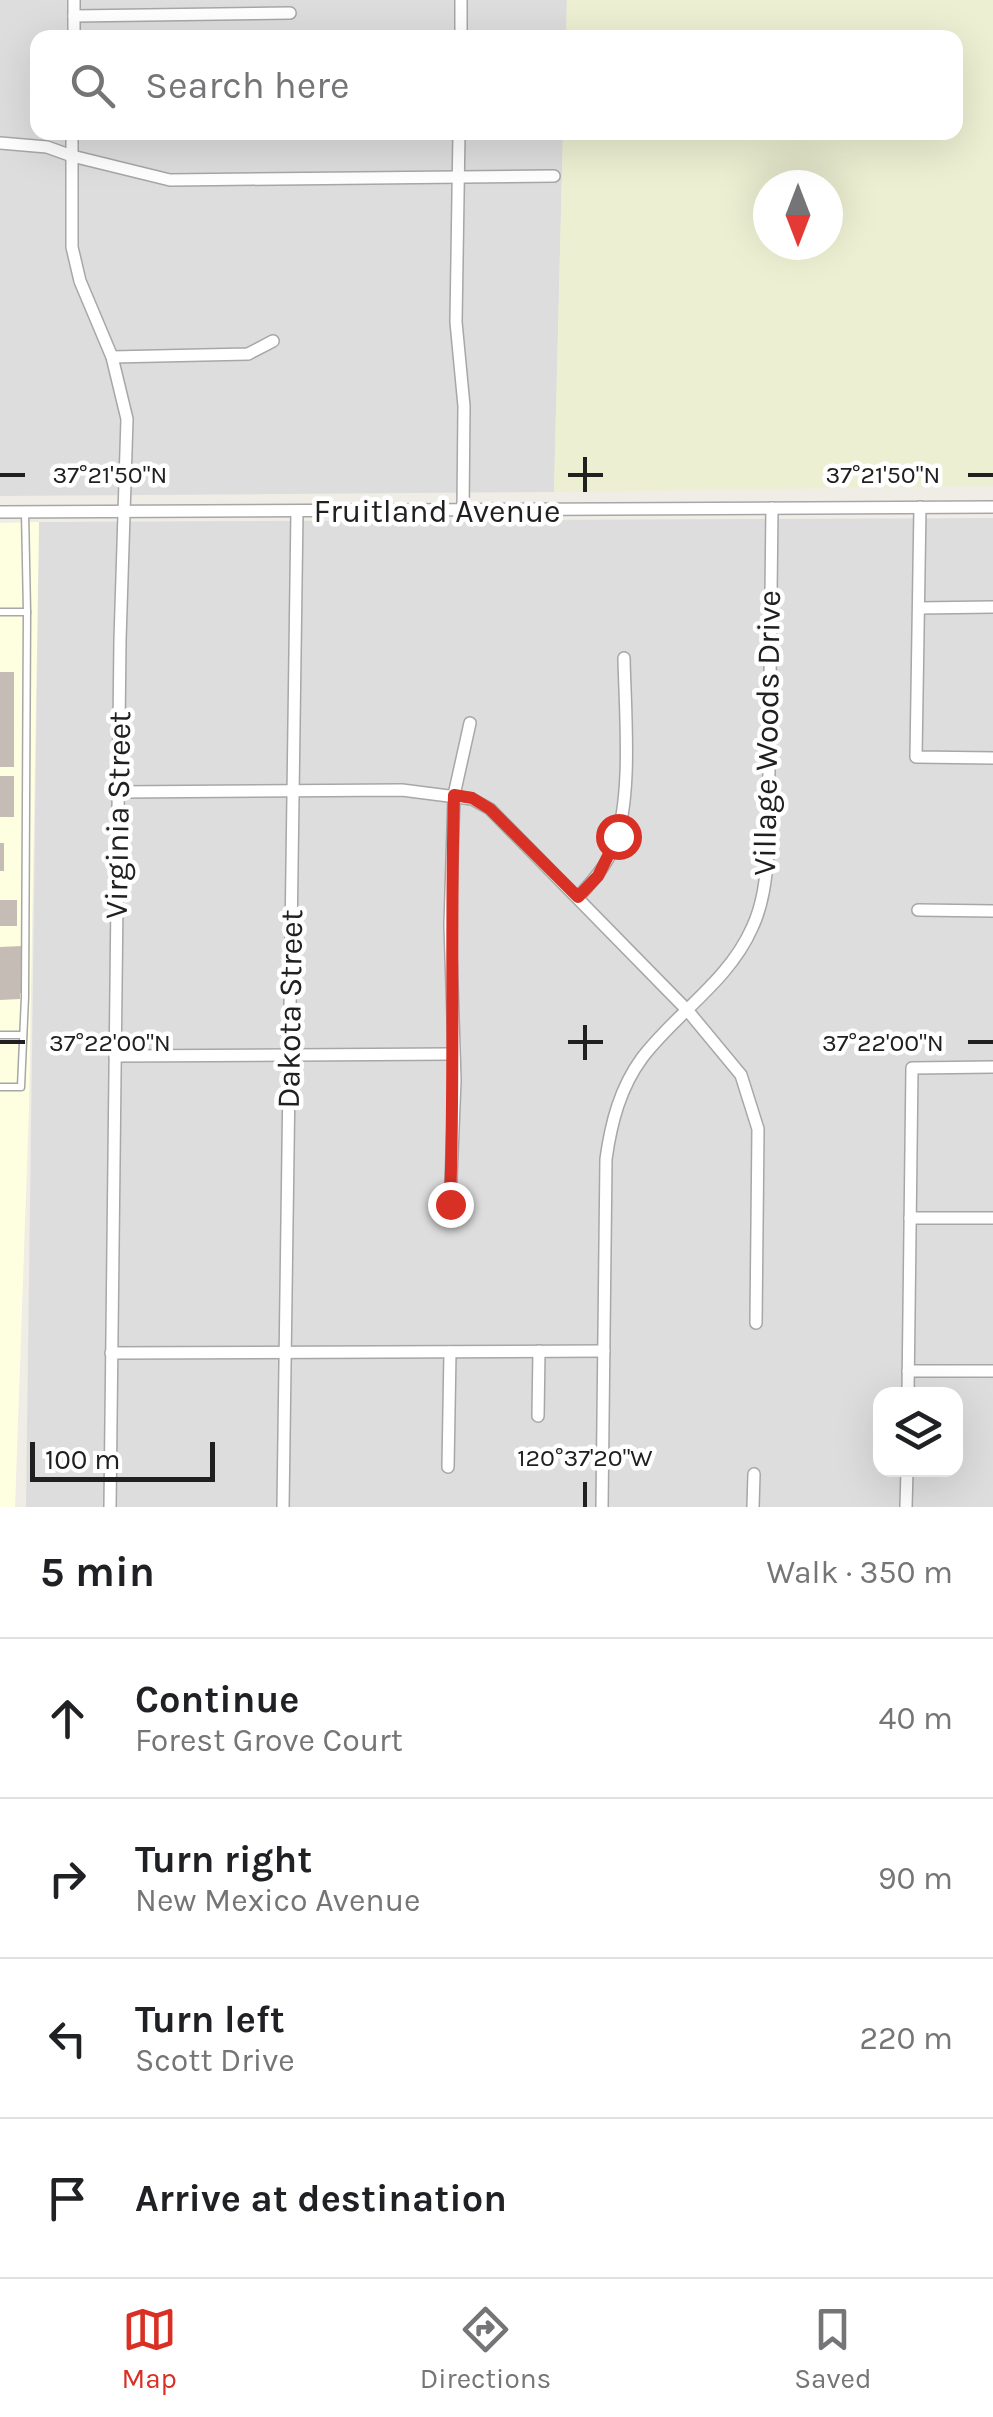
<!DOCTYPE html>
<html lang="en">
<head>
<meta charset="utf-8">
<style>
  body { margin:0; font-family:Karla,sans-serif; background:#f6f6f6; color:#202124 }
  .controls { position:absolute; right:30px; bottom:30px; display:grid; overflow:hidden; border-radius:20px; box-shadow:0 10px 40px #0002 }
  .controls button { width:90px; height:90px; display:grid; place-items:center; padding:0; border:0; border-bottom:2px solid #e0e0e0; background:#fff; color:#202124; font:50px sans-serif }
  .compass { position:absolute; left:753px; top:170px; width:90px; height:90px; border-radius:50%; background:#fff; box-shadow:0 10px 40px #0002; rotate:180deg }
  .scale { position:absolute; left:30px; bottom:25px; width:185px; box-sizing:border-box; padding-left:10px; border:5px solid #202020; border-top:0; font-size:28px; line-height:35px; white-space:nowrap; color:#202020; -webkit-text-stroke:8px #fff; paint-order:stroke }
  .stop { position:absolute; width:30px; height:30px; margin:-22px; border:8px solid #d93025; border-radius:50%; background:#fff }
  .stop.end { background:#d93025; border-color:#fff; box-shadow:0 2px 10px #0008 }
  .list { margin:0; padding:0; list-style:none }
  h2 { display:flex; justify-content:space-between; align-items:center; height:130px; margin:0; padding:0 40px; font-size:42px }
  h2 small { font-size:32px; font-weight:400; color:#757577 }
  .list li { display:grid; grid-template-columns:65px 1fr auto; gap:30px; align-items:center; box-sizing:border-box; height:160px; padding:0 40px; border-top:2px solid #e0e0e0 }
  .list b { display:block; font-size:38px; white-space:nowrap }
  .list p { margin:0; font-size:32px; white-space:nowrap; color:#757577 }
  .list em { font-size:32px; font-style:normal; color:#757577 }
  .icon { flex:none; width:55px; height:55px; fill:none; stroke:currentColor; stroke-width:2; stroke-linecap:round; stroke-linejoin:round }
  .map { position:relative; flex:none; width:993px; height:1507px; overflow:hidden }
  .search { position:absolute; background:#fff; box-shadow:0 10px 40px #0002; left:30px; right:30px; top:30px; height:110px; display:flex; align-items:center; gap:25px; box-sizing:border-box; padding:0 35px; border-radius:20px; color:#757577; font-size:38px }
  .sheet { height:770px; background:#fff }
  nav { display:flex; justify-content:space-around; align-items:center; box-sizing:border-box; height:140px; border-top:2px solid #e0e0e0; background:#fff; font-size:28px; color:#757577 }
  nav a { display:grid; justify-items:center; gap:5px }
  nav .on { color:#d93025 }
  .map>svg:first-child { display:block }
</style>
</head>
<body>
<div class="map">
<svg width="993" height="1507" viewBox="0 0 993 1507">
  <rect width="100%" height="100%" fill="#f0ede6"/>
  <g fill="#dedddd" fill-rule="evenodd">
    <path d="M0 0H567L566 37 38 38V132L563 133 554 492 0 496Z"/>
    <path d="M993 518V1507H26L39 522ZM880 1394H956V1470H880Z"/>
  </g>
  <path fill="#feffe0" d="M39 522 29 1109 15 1507H0V523Z"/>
  <path fill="#ecefd1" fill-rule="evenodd" d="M567 0H993V486L554 492 563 133 956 132V38L566 37ZM768 185H828V245H768Z"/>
  <g fill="#c5bdb5">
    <rect x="0" y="672" width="14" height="95"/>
    <rect x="0" y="776" width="14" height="41"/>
    <rect x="0" y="843" width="4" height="28"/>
    <rect x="0" y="900" width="17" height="26"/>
    <path d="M22 946 24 993H20V999L0 1000V947Z"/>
  </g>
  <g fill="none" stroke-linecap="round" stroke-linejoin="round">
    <g stroke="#a7a7a7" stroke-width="9">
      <g id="service">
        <path d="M0 612H27L25 512"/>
        <path d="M0 1035H23"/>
        <path d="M0 1087H21L25 997 27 612"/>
      </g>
    </g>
    <g stroke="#a7a7a7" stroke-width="14">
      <g id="minor">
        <path d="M74 16 290 13"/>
        <path d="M74 38V0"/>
        <path d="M461 38V0"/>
        <path d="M72 132V247L80 281 112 357 127 419 120 640 110 1507"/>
        <path d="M459 132 456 322 464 406 463 510"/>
        <path d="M0 143 47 147 72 156 170 180 554 176"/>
        <path d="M112 357 248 354 273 341"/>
        <path d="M920 507 916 757 993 758"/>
        <path d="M0 512 993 507"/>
        <path d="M919 608 993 607"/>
        <path d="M119 792 402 790 472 799 490 809 688 1011 741 1075 758 1129 756 1323"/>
        <path d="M578 897C593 881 606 866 614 846 633 798 625 711 624 658"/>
        <path d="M918 910 993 911"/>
        <path d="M115 1056 452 1054"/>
        <path d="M450 1204 455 1080 450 925 454 795 470 723"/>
        <path d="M910 1218H993"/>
        <path d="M111 1353 604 1351"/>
        <path d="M908 1371H993"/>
        <path d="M908 1394 912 1068 993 1067"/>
        <path d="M538 1416 539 1351"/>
        <path d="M448 1467 450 1352"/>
        <path d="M283 1507 297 511"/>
        <path d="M602 1507 606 1159C611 1123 620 1088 642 1058 676 1013 728 982 752 928 763 905 766 878 768 853L772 508"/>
        <path d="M753 1507 754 1474"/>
        <path d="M906 1507 907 1470"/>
      </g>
    </g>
    <use href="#service" stroke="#fff" stroke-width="6"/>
    <use href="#minor" stroke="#fff" stroke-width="11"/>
  </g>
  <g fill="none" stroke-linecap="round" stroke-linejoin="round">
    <path stroke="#d93025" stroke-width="12" d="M450 1204C455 1068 450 931 454 795L472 798 490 809 578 897 598 876 618 836"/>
  </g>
  <path fill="none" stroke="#202020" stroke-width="4" d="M585 457V492M0 475H25M568 475H603M968 475H993M585 1025V1060M0 1042H25M568 1042H603M968 1042H993M585 1482V1507"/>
  <g text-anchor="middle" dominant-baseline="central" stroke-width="9" stroke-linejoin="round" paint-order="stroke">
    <g font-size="32" fill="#202020" stroke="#fff">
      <text x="437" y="511">Fruitland Avenue</text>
      <text transform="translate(767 733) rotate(-89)">Village Woods Drive</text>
      <text transform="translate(118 815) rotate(-89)">Virginia Street</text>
      <text transform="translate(290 1009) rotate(-89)">Dakota Street</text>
    </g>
  </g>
  <g font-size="25" text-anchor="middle" fill="#202020" stroke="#fff" stroke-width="9" stroke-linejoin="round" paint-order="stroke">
    <text x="883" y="483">37°21'50"N</text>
    <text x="110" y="483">37°21'50"N</text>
    <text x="883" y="1051">37°22'00"N</text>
    <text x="110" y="1051">37°22'00"N</text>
    <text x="585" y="1466">120°37'20"W</text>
  </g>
</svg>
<div class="controls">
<button><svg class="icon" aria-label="layers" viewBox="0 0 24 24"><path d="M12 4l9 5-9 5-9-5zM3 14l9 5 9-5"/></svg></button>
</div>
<svg class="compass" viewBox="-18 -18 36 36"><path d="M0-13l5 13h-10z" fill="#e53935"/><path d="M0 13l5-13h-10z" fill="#757577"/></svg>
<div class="scale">100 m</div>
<div class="stop" style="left:618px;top:836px"></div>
<div class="stop end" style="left:450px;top:1204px"></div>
<div class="search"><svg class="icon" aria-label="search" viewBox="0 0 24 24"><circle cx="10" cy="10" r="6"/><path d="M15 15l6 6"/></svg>Search here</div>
</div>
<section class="sheet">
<h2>5 min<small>Walk · 350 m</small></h2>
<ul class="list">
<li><svg class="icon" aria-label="ahead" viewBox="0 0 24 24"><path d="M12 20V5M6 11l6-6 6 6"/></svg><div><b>Continue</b><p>Forest Grove Court</p></div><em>40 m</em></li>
<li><svg class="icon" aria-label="right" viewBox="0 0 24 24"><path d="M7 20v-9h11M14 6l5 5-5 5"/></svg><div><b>Turn right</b><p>New Mexico Avenue</p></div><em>90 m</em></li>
<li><svg class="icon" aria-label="left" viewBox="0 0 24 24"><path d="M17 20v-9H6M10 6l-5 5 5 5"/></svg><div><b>Turn left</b><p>Scott Drive</p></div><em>220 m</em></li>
<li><svg class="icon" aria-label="arrive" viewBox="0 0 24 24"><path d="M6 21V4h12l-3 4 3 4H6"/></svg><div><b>Arrive at destination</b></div></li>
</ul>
</section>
<nav>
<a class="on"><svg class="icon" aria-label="map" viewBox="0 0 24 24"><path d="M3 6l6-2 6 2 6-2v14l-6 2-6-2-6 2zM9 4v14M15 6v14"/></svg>Map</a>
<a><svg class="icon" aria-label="directions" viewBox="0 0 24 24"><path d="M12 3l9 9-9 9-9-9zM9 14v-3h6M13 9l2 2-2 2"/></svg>Directions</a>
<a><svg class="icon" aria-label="saved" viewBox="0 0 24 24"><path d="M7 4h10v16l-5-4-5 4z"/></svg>Saved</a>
</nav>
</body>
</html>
